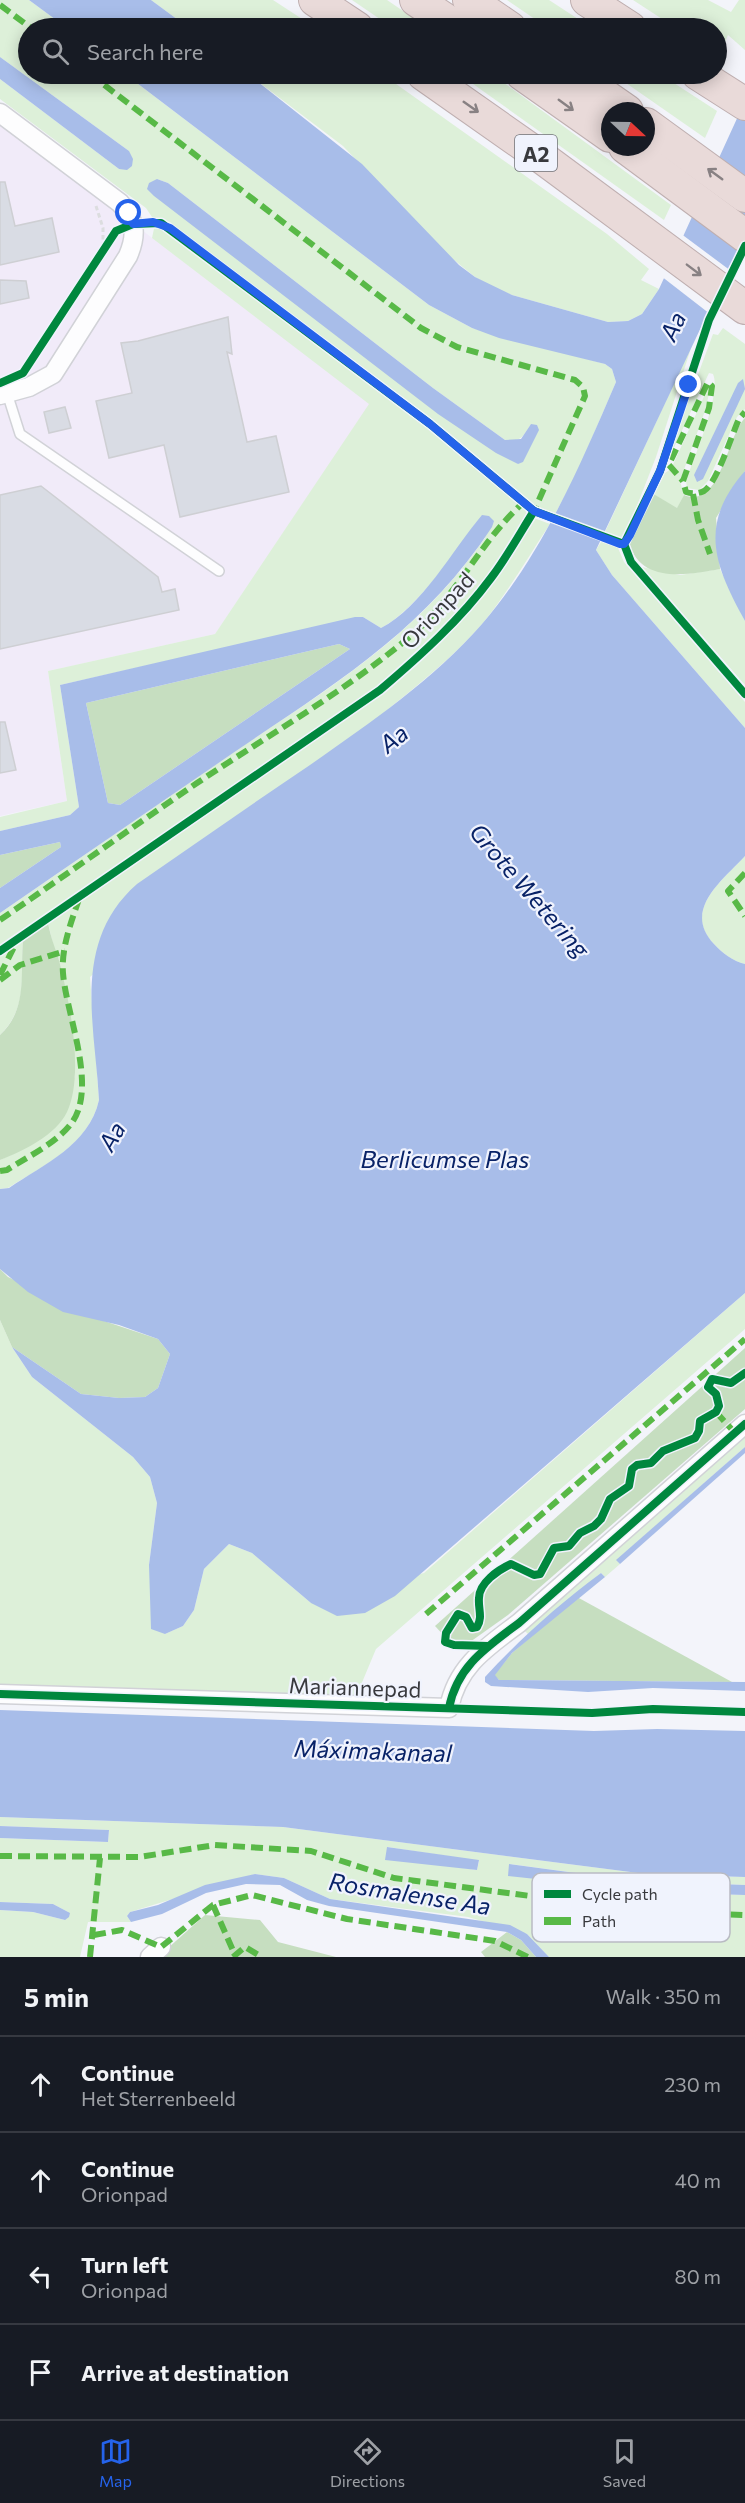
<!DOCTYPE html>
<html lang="en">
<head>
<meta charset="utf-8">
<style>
  body { margin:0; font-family:Commissioner,sans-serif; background:#20242c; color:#f1f3f6 }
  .compass { position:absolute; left:601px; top:102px; width:54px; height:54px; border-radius:50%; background:#171b24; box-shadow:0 3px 15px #0003; rotate:112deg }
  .stop { position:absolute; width:18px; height:18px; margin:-14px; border:4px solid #2563eb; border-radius:50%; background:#fff }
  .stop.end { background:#2563eb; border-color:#fff; box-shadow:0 2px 6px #0008 }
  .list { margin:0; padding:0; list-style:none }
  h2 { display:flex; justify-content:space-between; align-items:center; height:78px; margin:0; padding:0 24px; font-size:26px }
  h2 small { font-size:20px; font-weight:400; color:#9ea1a6 }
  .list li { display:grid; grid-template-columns:39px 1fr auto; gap:18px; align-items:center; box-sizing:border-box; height:96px; padding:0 24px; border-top:2px solid #363941 }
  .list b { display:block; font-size:22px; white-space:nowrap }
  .list p { margin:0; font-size:20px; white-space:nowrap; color:#9ea1a6 }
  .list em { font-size:20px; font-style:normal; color:#9ea1a6 }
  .icon { flex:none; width:33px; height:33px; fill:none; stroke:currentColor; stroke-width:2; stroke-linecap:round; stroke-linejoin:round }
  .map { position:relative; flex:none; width:745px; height:1957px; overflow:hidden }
  .search { position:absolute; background:#171b24; box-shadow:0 3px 15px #0003; left:18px; right:18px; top:18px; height:66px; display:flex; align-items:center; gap:15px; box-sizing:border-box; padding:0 21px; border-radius:33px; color:#9ea1a6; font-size:22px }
  .sheet { height:462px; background:#171b24 }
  nav { display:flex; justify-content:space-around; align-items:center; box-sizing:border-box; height:84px; border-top:2px solid #363941; background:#171b24; font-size:16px; color:#9ea1a6 }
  nav a { display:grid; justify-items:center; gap:3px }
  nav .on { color:#2563eb }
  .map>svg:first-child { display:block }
</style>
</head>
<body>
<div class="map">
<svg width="745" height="1957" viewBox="0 0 745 1957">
  <rect width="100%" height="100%" fill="#f3f4fa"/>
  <path fill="#f1ebf9" d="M0 122 370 404 215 634 48 671 67 801 0 816Z"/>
  <g fill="#ddf0d9" fill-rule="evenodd">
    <path d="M0 0H29L67 28H28V74H125L429 305 472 328 605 364 612 369 616 382 577 473 555 514 532 505 440 426 170 222 152 217 146 208 0 99V79L119 169 129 151 0 57ZM157 179 168 183 433 388 505 440C521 442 523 437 531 424L518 464Z"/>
    <path d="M151 0H273L316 28H189Z"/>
    <path d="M352 0H387L428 28H393Z"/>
    <path d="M507 0H549L592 28H548Z"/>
    <path d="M633 0H708L731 12 739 0H745V50L728 35 719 56 716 28H676Z"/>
    <path d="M248 74H382L607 234 649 269 641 280 659 289 642 314 628 321 608 322 512 295 492 287 475 277 443 251 343 146Z"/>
    <path d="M459 74H492L671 205 664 220Z"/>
    <path d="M613 74H660L717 111 705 138Z"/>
    <path d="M155 224 163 226 435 433 525 509 527 515 490 575 464 607 378 688 0 946V913C79 859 158 804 237 750 334 685 416 636 485 538L476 523C453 555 416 610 381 628L363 617 60 685 79 807 70 815 0 831V817L67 801 48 671 215 634 369 404 152 238Z"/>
    <path d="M723 328 745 344V409L737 417 708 481 699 490 687 488 686 481C693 460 722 394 713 374L709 373 671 454 669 453 713 334 718 335Z"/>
    <path d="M692 345 656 457 624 539 605 532Z"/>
    <path d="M707 390 709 393 706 408 680 481 684 495 677 509 652 493 659 477 671 469Z"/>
    <path d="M534 518 550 524C528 557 508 592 483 623 453 658 415 687 380 716L90 977 99 1100C89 1145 44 1165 8 1188L0 1189V1160L13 1154 75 1077 73 1037 48 922 382 692C413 667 445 641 471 610 495 581 514 549 534 518Z"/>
    <path d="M601 542 618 548 624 562 745 702V728L612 575 596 550Z"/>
    <path d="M642 567 680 575 720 569 745 621V685Z"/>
    <path d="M745 856V964C733 961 722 953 714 944 682 910 722 881 745 856Z"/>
    <path d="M23 940C20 977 29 1006 0 1035V955Z"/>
    <path d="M745 1293V1329L376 1649 358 1692 353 1696 0 1685V1320L12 1347 32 1377 133 1457 150 1477 157 1503 149 1565 165 1634 183 1626 194 1610 204 1569 229 1544 252 1553 311 1603 424 1573Z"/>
    <path d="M745 1428V1447L617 1560 620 1564 605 1577 601 1573 528 1634 522 1628Z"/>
    <path d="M0 1817 283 1827 646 1874 745 1877V1885L644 1881 643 1891 745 1895V1957H549L527 1934 468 1917 330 1899 284 1878 255 1874 130 1912 127 1916 131 1922H88L80 1957H0V1910L33 1912 65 1920 68 1912 53 1904 0 1902V1838L108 1842 109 1830 0 1826ZM387 1848 388 1847 479 1861 477 1870 436 1864ZM509 1864H510L613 1878 611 1887 570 1881Z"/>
  </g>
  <g fill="#c6dec0">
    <path d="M745 418V471L716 518 720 569C687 575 641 584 629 543L652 493 677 508 684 495C721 510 727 435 745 418Z"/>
    <path d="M339 644 350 649 120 805 108 803 86 703Z"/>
    <path d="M60 842 61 847 0 888V855Z"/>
    <path d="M48 922C50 935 54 945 58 957 69 997 85 1074 67 1112 56 1135 23 1151 0 1160V1035C28 1009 20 975 23 940Z"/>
    <path d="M0 1269 8 1277 95 1318 158 1339 170 1354 158 1388 145 1397 119 1398 81 1394 12 1347 0 1320Z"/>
    <path d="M745 1348V1409L508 1615 470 1642 447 1639 435 1626Z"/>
    <path d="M577 1597 732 1682 499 1680 494 1675 512 1653Z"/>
    <path d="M205 1915 260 1920 278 1942 336 1957H158Z"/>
    <path d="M507 1932 521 1940 536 1957H485L481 1952Z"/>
  </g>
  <g fill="#a8bde9" fill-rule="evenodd">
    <path d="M29 0H151L189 28H67Z"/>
    <path d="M0 57 129 151 133 159 132 166 127 170 119 169 0 79Z"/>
    <path d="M125 74H248L362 164 459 265 475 277 512 295 608 322 628 321 642 314 659 289 745 101V234L596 550 612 575 745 728V856C722 881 682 910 714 944 722 953 733 961 745 964V1293L395 1596 365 1613 337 1616 311 1603 252 1553 229 1544 204 1569 194 1610 183 1626 165 1634 151 1629 149 1565 157 1503 150 1477 133 1457 32 1377 12 1347 81 1394 119 1398 145 1397 158 1388 170 1354 158 1339 119 1325 63 1312 28 1292 0 1269V1189L9 1188C44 1164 89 1145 99 1100 95 1024 71 942 137 884 195 844 252 804 310 765 370 723 433 680 482 624 543 553 580 466 616 382L612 369 605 364 499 338 472 328 429 305Z"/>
    <path d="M157 179 168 183 433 388 505 440 521 439 531 424 537 425 539 430 523 462 518 464 496 453 438 414 154 196 147 189 149 183Z"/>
    <path d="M743 379 745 389 703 479 697 482 694 475 738 383Z"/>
    <path d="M745 471V621C714 565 698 524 745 471Z"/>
    <path d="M482 515 489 516 494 521 492 527C424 631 333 685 233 753 156 806 78 859 0 913V888L61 847 60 842 0 855V831L70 815 79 807 60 685 355 617H363L381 628C422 607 453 549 482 515ZM339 644 350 649 120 805 108 803 86 703Z"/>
    <path d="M745 1447V1453L620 1564 616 1560Z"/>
    <path d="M601 1573 605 1577 512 1653 495 1675 499 1680 745 1682V1691L653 1688 588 1692 491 1686 485 1682V1677C520 1639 559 1604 601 1573Z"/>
    <path d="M0 1710 594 1731 657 1729 745 1731V1877L646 1874 283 1827 0 1817Z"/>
    <path d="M0 1826 109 1830 108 1842 0 1838Z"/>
    <path d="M387 1847 479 1860 477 1870 385 1860Z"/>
    <path d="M509 1864 613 1878 611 1887 508 1876Z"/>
    <path d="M255 1874 284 1878 330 1899 510 1925 527 1934 549 1957H536L521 1940 507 1932 329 1906 307 1900 280 1885 246 1884 206 1893 162 1914 131 1922 127 1916 130 1912 158 1905 205 1885Z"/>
    <path d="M644 1881 745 1885V1895L643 1892Z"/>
    <path d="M0 1902 53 1904 70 1913 69 1917 65 1920 33 1912 0 1910Z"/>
  </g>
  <path fill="#f3f4fa" d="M680 233 731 271 710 314 661 276Z"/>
  <g fill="#d9dce4" stroke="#cecfd3" stroke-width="1.5">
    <path d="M0 182H5L15 226 52 218 59 252 0 265Z"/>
    <path d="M0 280 26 281 29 298 0 304Z"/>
    <path d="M228 317 232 354 227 352 247 442 276 436 289 492 180 517 164 445 109 458 96 401 132 393 121 343 138 341Z"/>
    <path d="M65 407 71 428 49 433 44 412Z"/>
    <path d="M41 486 158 577 162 592 175 589 179 610 0 649V495Z"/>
    <path d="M0 722H5L16 770 0 773Z"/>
  </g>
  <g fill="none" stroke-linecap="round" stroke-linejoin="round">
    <g stroke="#d1d2d7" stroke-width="12">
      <path id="service" d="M7 393 20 434 219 571"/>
    </g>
    <g stroke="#d1d2d7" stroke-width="21">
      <g id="minor">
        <path d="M0 113 120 203C136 220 137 235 128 256L53 374 29 387 0 395"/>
        <path d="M0 1694 449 1708C457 1666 487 1647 519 1623L745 1424"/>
        <path d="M150 1957 161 1947"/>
      </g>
    </g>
    <g stroke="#bfafb0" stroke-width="34">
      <g id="motorway">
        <path d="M315 0 357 28"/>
        <path d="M416 0 458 28"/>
        <path d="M469 0 510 28"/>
        <path d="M587 0 630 28"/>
        <path d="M423 74 544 159 745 308"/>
        <path d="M522 74 610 136"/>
        <path d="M574 74 627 111"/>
        <path d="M698 74 745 104"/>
        <path d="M646 124 745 196"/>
        <path d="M625 147 745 236"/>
      </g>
    </g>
    <path stroke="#dcdddf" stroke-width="3" stroke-dasharray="4.5 3" stroke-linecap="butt" d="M96 206 103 228V251"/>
    <use href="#service" stroke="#fdfdfe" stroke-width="9"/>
    <use href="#minor" stroke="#fdfdfe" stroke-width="18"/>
    <use href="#motorway" stroke="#e9dad9" stroke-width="32"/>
    <g stroke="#58b947" stroke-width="6" stroke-dasharray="12 6" stroke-linecap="butt">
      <path d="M0 5 31 28"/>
      <path d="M90 74 421 328 457 347 575 380 583 387 585 396 534 511"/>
      <path d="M671 460 708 382 712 386 709 408 683 481 686 492C692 494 698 494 704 491 717 483 732 434 739 419L745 412"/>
      <path d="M669 465 683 481"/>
      <path d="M693 494 698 520 710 554"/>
      <path d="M745 873 728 891 745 916"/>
      <path d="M0 920C66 875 131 828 197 783 270 734 346 691 413 634 457 596 481 540 524 502"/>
      <path d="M0 975 16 943"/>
      <path d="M0 980 20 965 65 951"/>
      <path d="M0 1171 7 1170C27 1157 59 1142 73 1121 97 1084 66 1014 63 973 61 947 72 920 80 896"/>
      <path d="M716 1412 735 1433"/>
      <path d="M426 1614 745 1339"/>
      <path d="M0 1856 139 1857 215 1845 311 1851 394 1878 644 1911 745 1915"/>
      <path d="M213 1905 235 1955"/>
      <path d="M94 1935 122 1930 161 1947 213 1905 252 1895 347 1919 495 1941 528 1957"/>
      <path d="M90 1957 100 1858"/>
      <path d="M233 1957 245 1947 262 1957"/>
    </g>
    <g stroke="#f0f3fd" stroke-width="11">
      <g id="cycleway">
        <path d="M0 383 23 373 116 231 133 224 161 223 430 424 534 511 624 544"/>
        <path d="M624 544 660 471 709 320 745 246"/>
        <path d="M624 544 631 562 745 694"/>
        <path d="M0 951 380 690C420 656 460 620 491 578 507 557 520 533 534 511"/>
        <path d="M488 1646 454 1645 445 1642 446 1633 458 1614 466 1617 472 1628 477 1627C483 1617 478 1609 479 1598 479 1583 498 1570 511 1564L534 1575 540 1574 554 1548 569 1546 580 1533 594 1526 601 1519 610 1499 629 1486 632 1469 637 1465 651 1463 663 1451 695 1438 699 1431 700 1421 716 1412 719 1406 716 1394 708 1387 712 1379 731 1383 745 1373"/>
        <path d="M0 1694 592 1713 653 1709 745 1712"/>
        <path d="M449 1708C457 1666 487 1647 519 1623L745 1424"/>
      </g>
    </g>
    <use href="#cycleway" stroke="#00873e" stroke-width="8"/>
  </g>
  <defs><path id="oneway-shaft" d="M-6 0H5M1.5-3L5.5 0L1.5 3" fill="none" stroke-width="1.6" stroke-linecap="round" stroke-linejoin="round" transform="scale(1.5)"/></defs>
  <g stroke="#888183">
    <use href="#oneway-shaft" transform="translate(566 105) rotate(36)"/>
    <use href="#oneway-shaft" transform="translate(471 107) rotate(35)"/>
    <use href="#oneway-shaft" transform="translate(715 174) rotate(-144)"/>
    <use href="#oneway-shaft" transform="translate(694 270) rotate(37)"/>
  </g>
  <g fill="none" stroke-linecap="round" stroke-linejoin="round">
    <path stroke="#2563eb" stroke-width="8" d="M129 213 133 224 153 222 170 228 430 424 534 511 620 544H624L630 535 660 471 689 385"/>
  </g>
  <g text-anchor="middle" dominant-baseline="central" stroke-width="4.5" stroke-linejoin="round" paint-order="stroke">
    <rect fill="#f0f3fd" stroke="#6f7177" stroke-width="1.5" x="515" y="135" width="42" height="36" rx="4.5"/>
    <g font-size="21" font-weight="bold" fill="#38393d">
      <text x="536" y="153">A2</text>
    </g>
    <g font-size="22" fill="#38393d" stroke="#f0f3fd">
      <text transform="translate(437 610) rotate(-47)">Orionpad</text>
      <text transform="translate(355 1687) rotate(2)">Mariannepad</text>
    </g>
    <g font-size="24" font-style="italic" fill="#082267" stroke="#f0f3fd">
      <text transform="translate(672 326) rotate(-65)">Aa</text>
      <text transform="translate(393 738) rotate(-39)">Aa</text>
      <text transform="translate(530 890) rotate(49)">Grote Wetering</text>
      <text transform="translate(111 1136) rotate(-60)">Aa</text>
      <text x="445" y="1158">Berlicumse Plas</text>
      <text transform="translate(373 1750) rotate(2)">Máximakanaal</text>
      <text transform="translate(410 1893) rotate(9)">Rosmalense Aa</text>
    </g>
  </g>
  <rect x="532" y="1873" width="198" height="69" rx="9" fill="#f0f3fd" stroke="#b9bbc3" stroke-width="1.5"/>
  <rect x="544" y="1890" width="27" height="8" fill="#00873e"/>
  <rect x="544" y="1917" width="27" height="8" fill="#58b947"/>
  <g font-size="16" fill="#38393d">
    <text x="582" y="1900">Cycle path</text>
    <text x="582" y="1927">Path</text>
  </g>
</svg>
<svg class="compass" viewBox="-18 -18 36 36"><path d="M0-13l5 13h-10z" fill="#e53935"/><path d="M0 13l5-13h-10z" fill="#9ea1a6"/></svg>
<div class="stop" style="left:129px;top:213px"></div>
<div class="stop end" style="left:689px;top:385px"></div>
<div class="search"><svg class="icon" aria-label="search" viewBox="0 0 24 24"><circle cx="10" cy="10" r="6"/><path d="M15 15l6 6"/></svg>Search here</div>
</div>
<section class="sheet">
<h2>5 min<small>Walk · 350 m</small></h2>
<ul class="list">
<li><svg class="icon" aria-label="ahead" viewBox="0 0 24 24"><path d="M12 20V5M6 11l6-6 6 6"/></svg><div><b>Continue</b><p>Het Sterrenbeeld</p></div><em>230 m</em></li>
<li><svg class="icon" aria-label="ahead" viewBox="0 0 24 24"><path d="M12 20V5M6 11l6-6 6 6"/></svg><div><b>Continue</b><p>Orionpad</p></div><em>40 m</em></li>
<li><svg class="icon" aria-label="left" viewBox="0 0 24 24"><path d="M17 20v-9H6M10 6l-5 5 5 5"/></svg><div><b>Turn left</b><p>Orionpad</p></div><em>80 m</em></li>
<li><svg class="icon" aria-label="arrive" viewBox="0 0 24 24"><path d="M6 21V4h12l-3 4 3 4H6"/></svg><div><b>Arrive at destination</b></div></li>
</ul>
</section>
<nav>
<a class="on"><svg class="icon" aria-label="map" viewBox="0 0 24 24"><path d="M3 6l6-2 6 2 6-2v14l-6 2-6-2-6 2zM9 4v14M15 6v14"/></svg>Map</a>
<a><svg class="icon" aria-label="directions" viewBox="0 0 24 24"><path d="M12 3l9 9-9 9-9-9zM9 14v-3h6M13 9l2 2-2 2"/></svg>Directions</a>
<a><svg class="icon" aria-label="saved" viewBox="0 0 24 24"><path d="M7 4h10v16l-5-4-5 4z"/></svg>Saved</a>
</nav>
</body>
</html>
